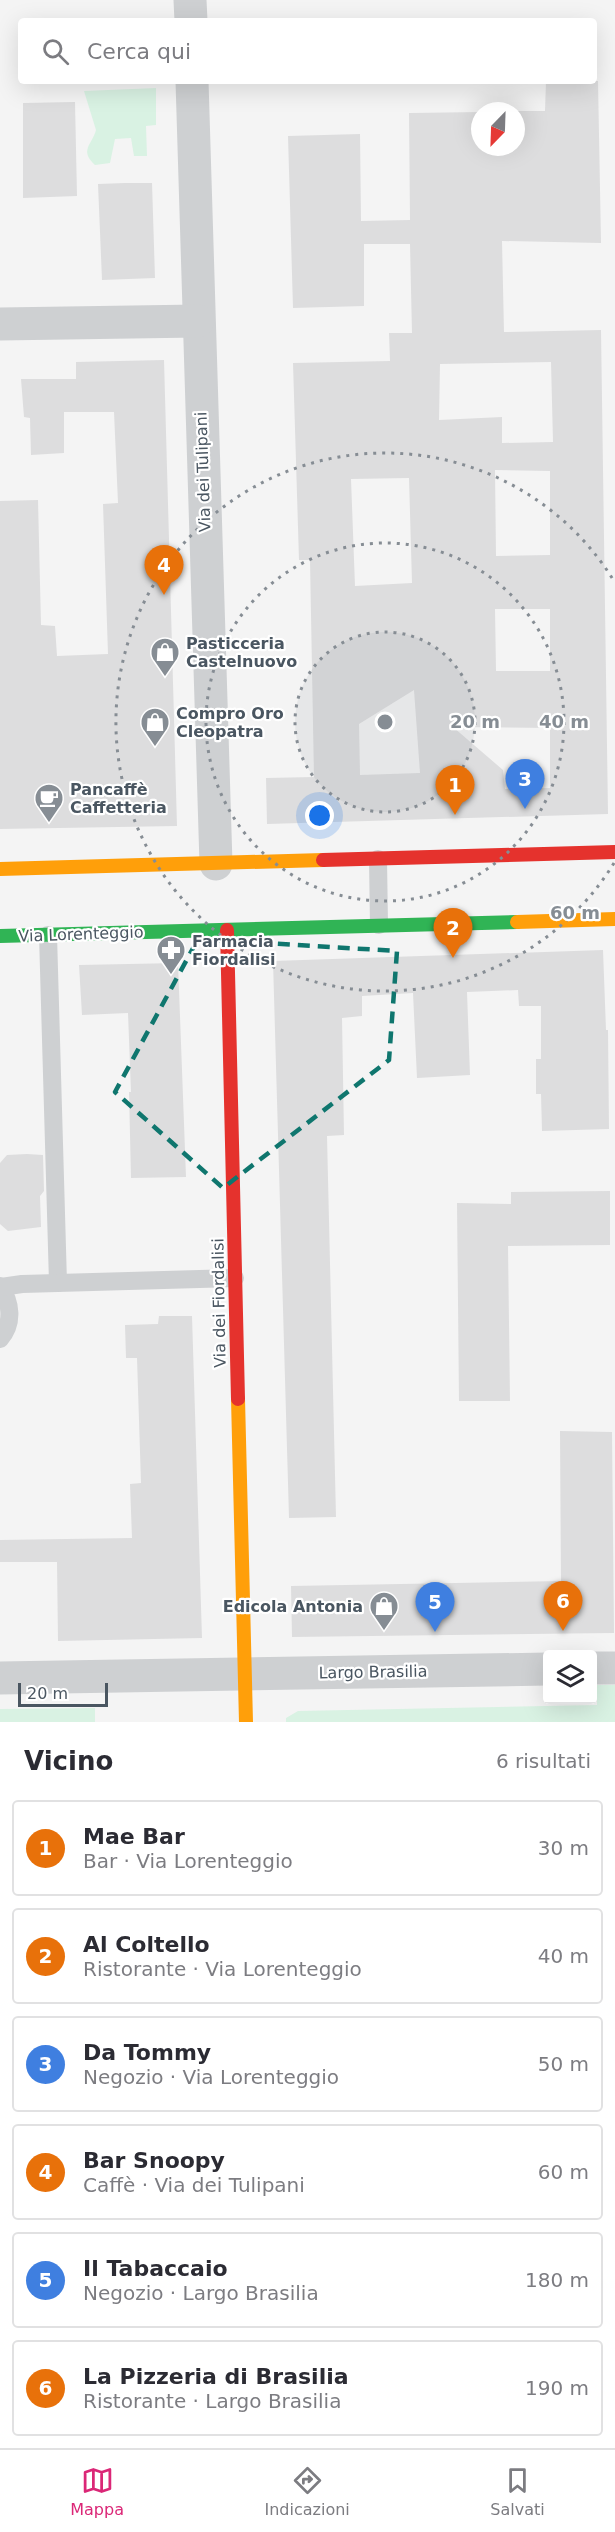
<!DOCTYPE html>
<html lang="it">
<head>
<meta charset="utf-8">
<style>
  body { margin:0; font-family:"DejaVu Sans",sans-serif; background:#f7f7f7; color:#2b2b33 }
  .controls { position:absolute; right:18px; bottom:18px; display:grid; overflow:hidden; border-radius:6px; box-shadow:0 6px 24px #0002 }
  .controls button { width:54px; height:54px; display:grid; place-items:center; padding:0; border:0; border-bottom:2px solid #e1e1e2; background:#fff; color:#2b2b33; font:30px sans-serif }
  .compass { position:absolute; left:471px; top:102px; width:54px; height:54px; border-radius:50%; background:#fff; box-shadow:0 6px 24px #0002; rotate:203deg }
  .scale { position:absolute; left:18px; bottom:15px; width:90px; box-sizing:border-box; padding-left:6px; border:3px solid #4a5661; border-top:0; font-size:16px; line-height:21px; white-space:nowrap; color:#4a5661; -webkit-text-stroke:4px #fff; paint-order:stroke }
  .you { position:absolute; left:320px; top:816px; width:21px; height:21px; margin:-15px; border:4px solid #fff; border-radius:50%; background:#1a73e8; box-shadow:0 0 0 9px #1a73e833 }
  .badge { display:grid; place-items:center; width:39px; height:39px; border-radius:50%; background:#db2777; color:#fff; font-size:20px; font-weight:700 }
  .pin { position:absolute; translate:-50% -50px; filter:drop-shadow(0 2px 3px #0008) }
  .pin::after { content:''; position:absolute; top:32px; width:21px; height:18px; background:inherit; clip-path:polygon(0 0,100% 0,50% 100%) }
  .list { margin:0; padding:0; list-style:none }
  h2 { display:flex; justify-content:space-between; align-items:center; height:78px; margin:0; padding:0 24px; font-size:26px }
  h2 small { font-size:20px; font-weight:400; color:#7c7c81 }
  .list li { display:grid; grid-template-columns:39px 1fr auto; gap:18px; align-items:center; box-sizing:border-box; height:96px; margin:0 12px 12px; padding:0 12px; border:2px solid #e1e1e2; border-radius:6px }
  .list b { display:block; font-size:22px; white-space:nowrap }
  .list p { margin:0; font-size:20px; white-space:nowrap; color:#7c7c81 }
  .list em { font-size:20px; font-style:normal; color:#7c7c81 }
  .icon { flex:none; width:33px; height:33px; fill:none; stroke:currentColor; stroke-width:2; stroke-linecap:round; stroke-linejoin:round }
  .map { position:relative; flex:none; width:615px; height:1722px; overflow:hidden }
  .search { position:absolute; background:#fff; box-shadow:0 6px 24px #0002; left:18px; right:18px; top:18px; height:66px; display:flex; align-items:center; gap:15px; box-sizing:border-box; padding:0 21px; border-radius:6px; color:#7c7c81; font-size:22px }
  .sheet { height:726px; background:#fff }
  nav { display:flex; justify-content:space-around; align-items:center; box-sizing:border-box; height:84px; border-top:2px solid #e1e1e2; background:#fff; font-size:16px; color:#7c7c81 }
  nav a { display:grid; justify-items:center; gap:3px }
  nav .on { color:#db2777 }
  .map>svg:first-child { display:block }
</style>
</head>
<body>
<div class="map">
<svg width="615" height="1722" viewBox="0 0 615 1722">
  <rect width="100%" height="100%" fill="#f4f4f4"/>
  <g fill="#d9f2e3">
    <path d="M156 88V125L146 126 147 156H134L131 138 115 139 110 163 95 165C79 150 92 145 96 130L84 91Z"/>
    <path d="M597 1685H615V1722H286V1718L298 1711 597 1705Z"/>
    <path d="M95 1708V1722H0V1709Z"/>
  </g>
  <g fill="#ddddde" fill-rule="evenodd">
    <path d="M546 81H598L601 243 502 241 504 332 601 330 608 814 267 824 266 778 314 777 310 560H299L293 363 390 361 389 333H412L410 244H364V306L293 308 288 136 360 134 361 221 410 220 409 113 480 112V147H516V111H545ZM551 362 553 442 502 443V417L439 420 440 364ZM495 470 550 471V555L496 556ZM409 478 412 583 355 586 351 479ZM495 609H550V671H496ZM414 690 420 773 360 775 359 724ZM453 727 550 728V788L505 789 503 770Z"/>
    <path d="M75 102 77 196 23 198V103Z"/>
    <path d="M125 183H152L155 278 102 280 98 184Z"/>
    <path d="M164 360 177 826 0 829V501L38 500 41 625 55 626 57 656 108 654 103 504 118 503 114 412H64V453L31 455 30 418 24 417 21 379H76V362Z"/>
    <path d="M603 950 606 1030H608L609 1129 542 1131 541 1094H536V1059H541V1006H519L518 990 467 992 470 1075 417 1078 413 993 362 996V1016L342 1018 344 1135 327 1136 336 1517 289 1518 273 961Z"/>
    <path d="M178 963 186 1177 131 1178 129 1092H131L128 1013 82 1015 79 965Z"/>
    <path d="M27 1154 43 1155 44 1191 40 1196 41 1227 8 1231 0 1224V1163L7 1155Z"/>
    <path d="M610 1191V1245L508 1246 510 1401H459L457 1203 511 1204V1192Z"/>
    <path d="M159 1316H192L202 1638 58 1641 57 1562H0V1540L132 1538 130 1484 141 1483 137 1358H126L125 1325 158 1324Z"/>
    <path d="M560 1431 612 1432 614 1633 292 1637 291 1586 561 1581Z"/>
  </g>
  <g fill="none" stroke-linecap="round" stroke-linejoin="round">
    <g stroke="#ced0d2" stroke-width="18">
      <path d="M378 859 379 925"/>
      <path d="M48 935 58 1283"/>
      <path d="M0 1286C11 1302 14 1323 0 1339"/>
      <path d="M1 1287 22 1284 235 1278"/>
    </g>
    <g stroke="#ced0d2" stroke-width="33">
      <path d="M190 0 191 21"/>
      <path d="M192 81 216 864"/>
      <path d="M0 324 198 321"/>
      <path d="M592 1668H615"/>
      <path d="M0 1678 548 1669"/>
    </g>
    <path stroke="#30b455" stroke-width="14" d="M0 936 517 922"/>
    <g stroke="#ff9f0a" stroke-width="14">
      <path d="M0 869 323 860"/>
      <path d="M517 922 615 919"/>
      <path d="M238 1399 246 1722"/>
    </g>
    <g stroke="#e5322d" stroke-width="14">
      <path d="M323 860 615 852"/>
      <path d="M227 930 238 1399"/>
    </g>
  </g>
  <path fill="none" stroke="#0f766e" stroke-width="4.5" stroke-dasharray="12 8" stroke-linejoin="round" d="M198 939 397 951 389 1060 223 1188 115 1092Z"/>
  <circle cx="385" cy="722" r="90" fill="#868d94" fill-opacity=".12"/>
  <g fill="none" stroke="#868d94" stroke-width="3" stroke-dasharray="3 6">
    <circle cx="385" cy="722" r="90"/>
    <circle cx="385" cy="722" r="179"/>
    <path d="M614 863A269 269 0 1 1 614 581"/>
  </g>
  <defs>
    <g id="shop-pin" transform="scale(1.5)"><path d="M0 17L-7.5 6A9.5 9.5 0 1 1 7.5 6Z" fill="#868d94" stroke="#fff"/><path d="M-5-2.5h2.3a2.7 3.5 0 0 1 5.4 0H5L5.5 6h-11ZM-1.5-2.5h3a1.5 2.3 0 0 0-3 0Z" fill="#fff"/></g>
    <g id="cafe-pin" transform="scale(1.5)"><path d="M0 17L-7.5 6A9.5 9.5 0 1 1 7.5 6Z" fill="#868d94" stroke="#fff"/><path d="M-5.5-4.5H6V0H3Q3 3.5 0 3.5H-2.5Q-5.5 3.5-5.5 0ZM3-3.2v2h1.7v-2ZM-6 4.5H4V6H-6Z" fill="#fff"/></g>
    <g id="pharmacy-pin" transform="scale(1.5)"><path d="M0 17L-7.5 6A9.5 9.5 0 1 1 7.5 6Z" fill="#868d94" stroke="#fff"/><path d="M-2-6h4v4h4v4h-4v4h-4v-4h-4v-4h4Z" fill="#fff"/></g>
  </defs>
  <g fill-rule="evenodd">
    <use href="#shop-pin" x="165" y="652"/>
    <use href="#shop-pin" x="155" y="722"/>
    <use href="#cafe-pin" x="49" y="798"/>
    <use href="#pharmacy-pin" x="171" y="950"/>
    <use href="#shop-pin" x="384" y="1606"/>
  </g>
  <g text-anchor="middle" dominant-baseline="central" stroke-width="4.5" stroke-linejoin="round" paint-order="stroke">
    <g font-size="16" fill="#4a5661" stroke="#fff">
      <text transform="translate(203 472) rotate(-92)">Via dei Tulipani</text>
      <text transform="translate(81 934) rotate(-2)">Via Lorenteggio</text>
      <text transform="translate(219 1303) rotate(-91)">Via dei Fiordalisi</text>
      <text transform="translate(373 1672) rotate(-1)">Largo Brasilia</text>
    </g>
    <g font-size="16" font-weight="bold" fill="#4a5661" stroke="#fff" text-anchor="start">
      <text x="186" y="643">Pasticceria<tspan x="186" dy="18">Castelnuovo</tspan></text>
      <text x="176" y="713">Compro Oro<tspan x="176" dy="18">Cleopatra</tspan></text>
      <text x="70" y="789">Pancaffè<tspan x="70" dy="18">Caffetteria</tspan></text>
      <text x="192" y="941">Farmacia<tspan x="192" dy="18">Fiordalisi</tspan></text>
      <text x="363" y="1606" text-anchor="end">Edicola Antonia</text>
    </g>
  </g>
  <circle cx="385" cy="722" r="9" fill="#868d94" stroke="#fff" stroke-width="3"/>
  <g font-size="18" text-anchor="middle" font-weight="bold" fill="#868d94" stroke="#fff" stroke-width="4.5" stroke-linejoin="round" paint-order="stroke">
    <text x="475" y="728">20 m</text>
    <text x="564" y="728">40 m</text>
    <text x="575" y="919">60 m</text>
  </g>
</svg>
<div class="controls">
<button><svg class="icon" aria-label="layers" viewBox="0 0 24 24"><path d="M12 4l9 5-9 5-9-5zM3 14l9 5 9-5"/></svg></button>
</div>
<svg class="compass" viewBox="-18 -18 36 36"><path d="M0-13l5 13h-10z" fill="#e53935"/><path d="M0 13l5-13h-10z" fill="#7c7c81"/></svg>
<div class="scale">20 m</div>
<div class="you"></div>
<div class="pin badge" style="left:455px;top:815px;background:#e8710a">1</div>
<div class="pin badge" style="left:453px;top:958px;background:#e8710a">2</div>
<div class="pin badge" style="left:525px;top:809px;background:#3f7fe0">3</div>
<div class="pin badge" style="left:164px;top:595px;background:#e8710a">4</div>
<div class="pin badge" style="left:435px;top:1632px;background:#3f7fe0">5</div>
<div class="pin badge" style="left:563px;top:1631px;background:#e8710a">6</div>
<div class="search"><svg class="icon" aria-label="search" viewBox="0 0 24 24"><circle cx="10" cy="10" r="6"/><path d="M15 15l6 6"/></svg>Cerca qui</div>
</div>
<section class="sheet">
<h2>Vicino<small>6 risultati</small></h2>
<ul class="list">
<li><span class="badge" style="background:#e8710a">1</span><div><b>Mae Bar</b><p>Bar · Via Lorenteggio</p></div><em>30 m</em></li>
<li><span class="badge" style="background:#e8710a">2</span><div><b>Al Coltello</b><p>Ristorante · Via Lorenteggio</p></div><em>40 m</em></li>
<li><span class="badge" style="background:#3f7fe0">3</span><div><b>Da Tommy</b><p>Negozio · Via Lorenteggio</p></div><em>50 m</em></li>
<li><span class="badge" style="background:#e8710a">4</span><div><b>Bar Snoopy</b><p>Caffè · Via dei Tulipani</p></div><em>60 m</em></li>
<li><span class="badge" style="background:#3f7fe0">5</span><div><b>Il Tabaccaio</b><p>Negozio · Largo Brasilia</p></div><em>180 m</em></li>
<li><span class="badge" style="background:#e8710a">6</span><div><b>La Pizzeria di Brasilia</b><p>Ristorante · Largo Brasilia</p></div><em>190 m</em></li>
</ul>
</section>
<nav>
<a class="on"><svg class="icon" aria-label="map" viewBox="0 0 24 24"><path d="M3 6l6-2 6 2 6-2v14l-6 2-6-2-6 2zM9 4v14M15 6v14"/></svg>Mappa</a>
<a><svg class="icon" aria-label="directions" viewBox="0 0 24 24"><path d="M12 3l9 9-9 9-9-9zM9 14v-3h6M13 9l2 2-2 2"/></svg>Indicazioni</a>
<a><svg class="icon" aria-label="saved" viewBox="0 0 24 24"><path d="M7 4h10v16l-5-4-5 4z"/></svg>Salvati</a>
</nav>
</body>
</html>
